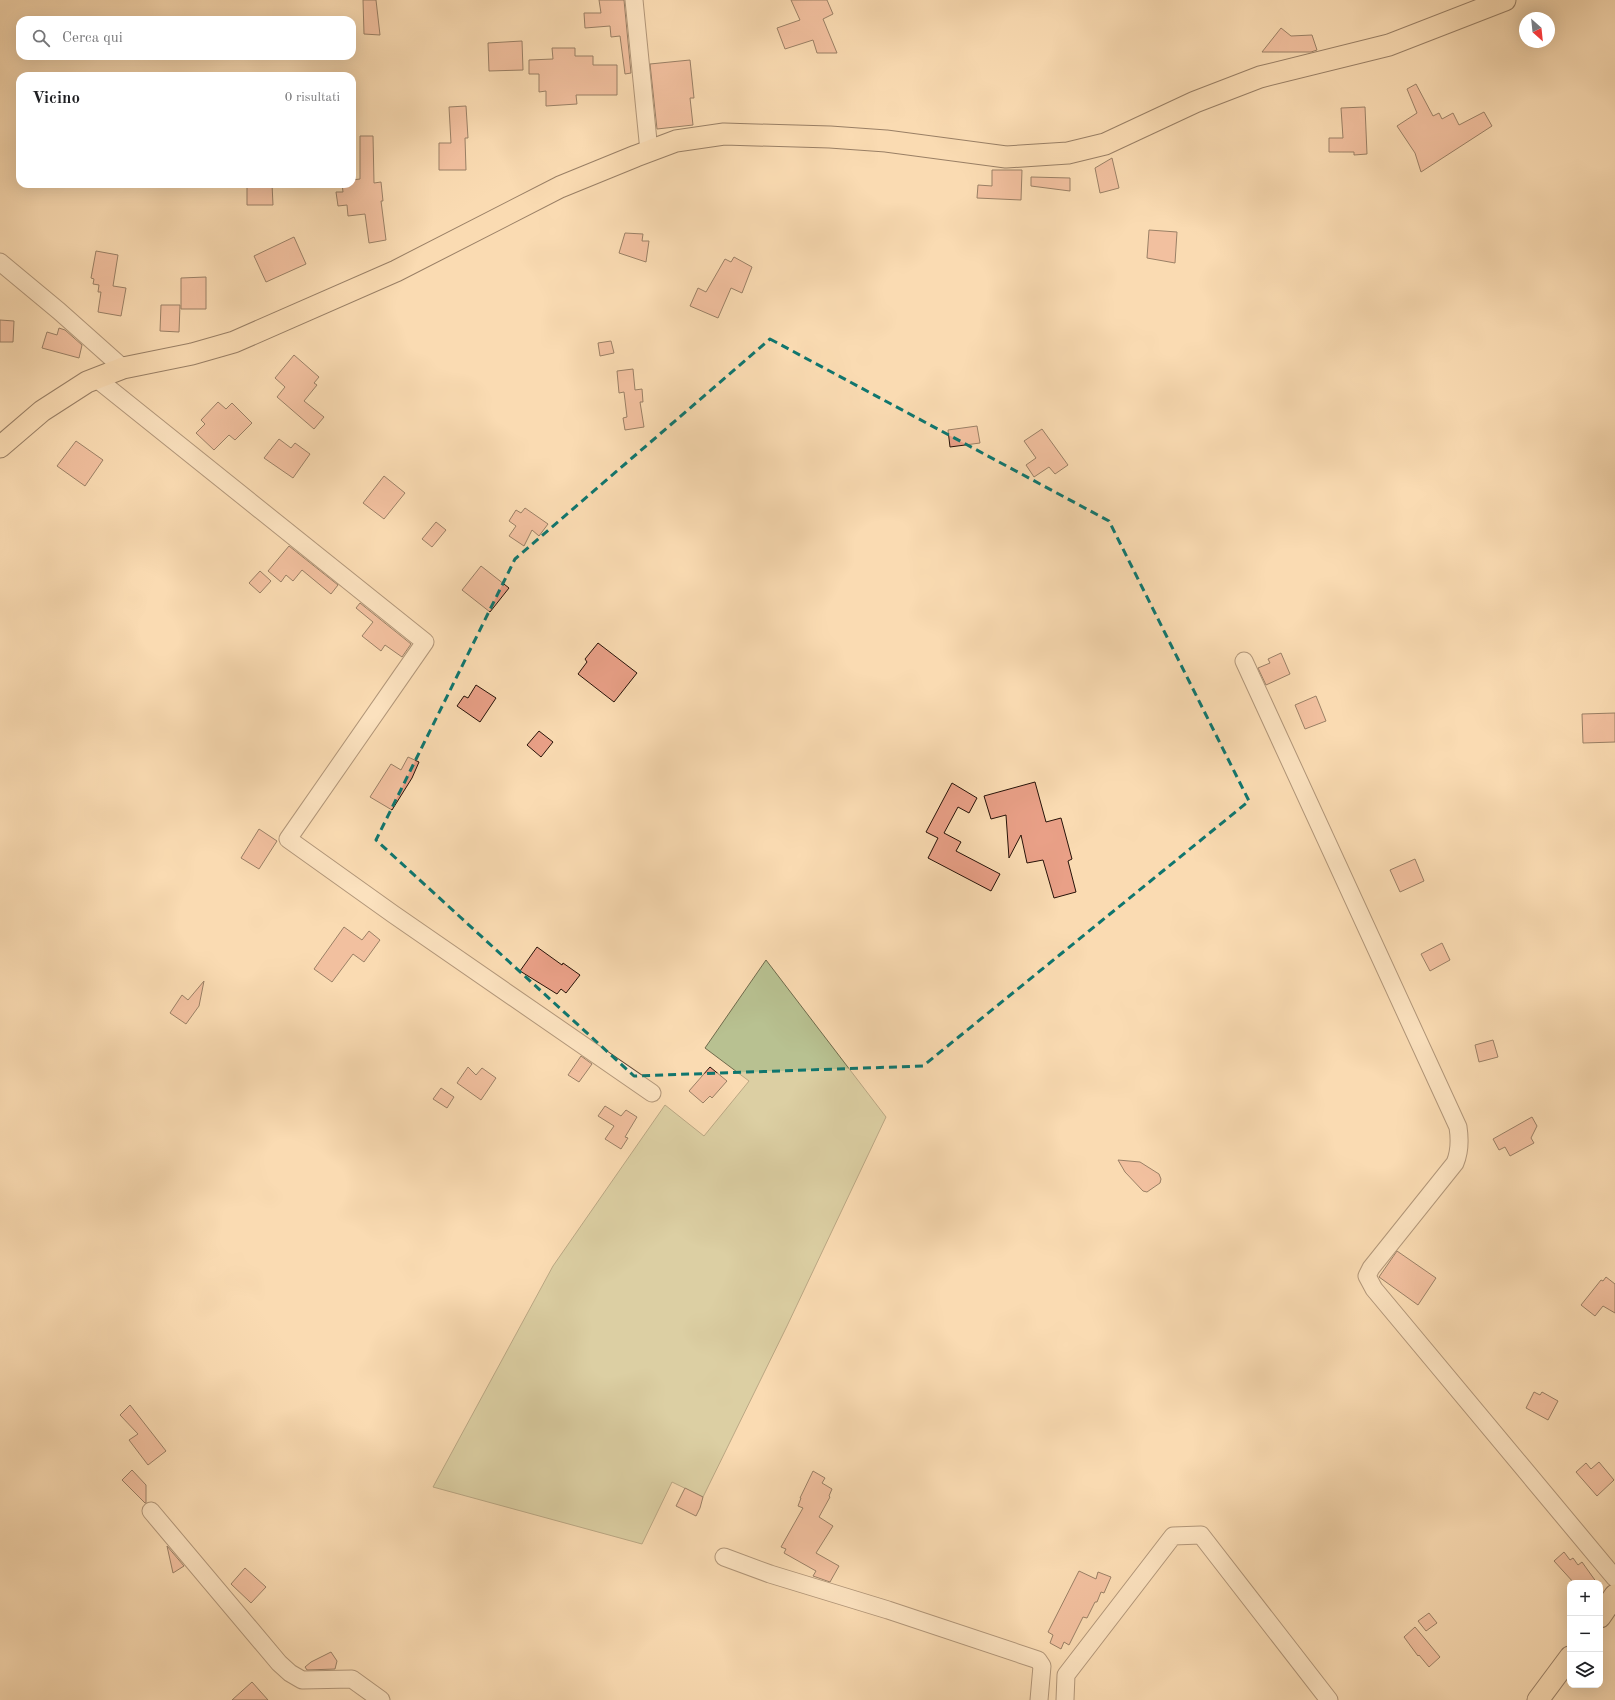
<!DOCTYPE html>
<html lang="it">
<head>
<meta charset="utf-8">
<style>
  body { margin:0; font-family:"Old Standard TT",serif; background:#f2f2f2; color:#202124 }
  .controls { position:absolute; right:12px; bottom:12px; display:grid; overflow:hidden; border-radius:8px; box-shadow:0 4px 16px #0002 }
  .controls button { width:36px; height:36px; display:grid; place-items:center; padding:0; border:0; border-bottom:1px solid #e0e0e0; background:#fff; color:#202124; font:20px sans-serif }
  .compass { position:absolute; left:1519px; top:12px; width:36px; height:36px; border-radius:50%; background:#fff; box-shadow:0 4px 16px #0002; rotate:153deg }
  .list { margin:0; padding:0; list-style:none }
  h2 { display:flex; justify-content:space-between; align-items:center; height:52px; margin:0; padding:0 16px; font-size:17px }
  h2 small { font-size:13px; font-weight:400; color:#757577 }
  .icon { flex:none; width:22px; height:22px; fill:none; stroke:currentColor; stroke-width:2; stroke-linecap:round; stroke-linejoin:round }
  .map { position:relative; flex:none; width:1615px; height:1700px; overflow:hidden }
  .search { position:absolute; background:#fff; box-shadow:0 4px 16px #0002; left:16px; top:16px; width:340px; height:44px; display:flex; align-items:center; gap:10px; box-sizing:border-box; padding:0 14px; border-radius:12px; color:#757577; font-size:15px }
  .panel { position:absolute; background:#fff; box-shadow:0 4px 16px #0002; left:16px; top:72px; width:340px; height:116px; border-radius:12px }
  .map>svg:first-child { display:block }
</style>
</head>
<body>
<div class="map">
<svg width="1615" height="1700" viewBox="0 0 1615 1700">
  <rect width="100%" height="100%" fill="#fadbb2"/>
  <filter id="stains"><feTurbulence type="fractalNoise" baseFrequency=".005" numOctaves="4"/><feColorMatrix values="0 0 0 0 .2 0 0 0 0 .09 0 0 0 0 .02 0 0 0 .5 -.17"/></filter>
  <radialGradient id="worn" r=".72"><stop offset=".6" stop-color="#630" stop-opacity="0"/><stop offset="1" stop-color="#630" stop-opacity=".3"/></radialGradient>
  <path fill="#b8c191" stroke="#6f6a4c" d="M766 960 886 1117 787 1326 703 1497 672 1482 642 1544 433 1487 553 1266 665 1105 704 1136 749 1081 705 1048Z"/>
  <g fill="#e9a087" stroke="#261208">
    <path d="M363 0H376L380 35 364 34Z"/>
    <path d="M599 0H624L631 73 625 74 620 36 611 37 610 26 585 28 584 13H601Z"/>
    <path d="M791 0H827L833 14 823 19 837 53H817L813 40 785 49 777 28 800 20Z"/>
    <path d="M1281 28 1291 36 1312 35 1317 50 1311 52H1262Z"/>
    <path d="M522 41 523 70 489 71 488 43Z"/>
    <path d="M552 48H575V56H593V65H617V95H576L577 104 546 106V91L539 92V74H529V60L553 59Z"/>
    <path d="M690 60 694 98H690L693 125 657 129 650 64Z"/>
    <path d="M1416 84 1433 116 1439 113 1442 119 1453 113 1459 125 1484 112 1492 126 1421 172 1415 153 1397 126 1417 113 1407 89Z"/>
    <path d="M466 106 468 138H465L466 170H439V143H451L449 107Z"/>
    <path d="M1365 107 1367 154 1354 155V152H1329V138H1343L1341 108Z"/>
    <path d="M360 136H373L374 183 381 182 383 201H381L386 240 369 243 365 214 348 216 347 205 338 206 336 192H343L342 184H352V180L360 179Z"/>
    <path d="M1112 158 1119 188 1100 193 1095 168Z"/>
    <path d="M992 170H1022L1021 200 977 198 978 185 992 186Z"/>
    <path d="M1031 177 1070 178V191L1031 186Z"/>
    <path d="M247 184H272L273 205H247Z"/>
    <path d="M1149 230 1177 232 1175 263 1147 258Z"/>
    <path d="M625 233 643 234 642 241H649L646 262 619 253Z"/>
    <path d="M294 237 306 264 266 282 254 256Z"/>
    <path d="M96 251 118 255 113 286 126 288 121 316 98 312 101 292H98L99 285 93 284 94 279 91 278Z"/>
    <path d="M734 257 752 267 742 293 731 288 718 318 690 306 698 288 706 292 725 259 731 262Z"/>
    <path d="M206 277V309H181V278Z"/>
    <path d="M161 305H180L179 332 160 331Z"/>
    <path d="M0 320 14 321 13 342H0Z"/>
    <path d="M59 328 65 330 82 345 79 358 42 348 47 332 57 335Z"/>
    <path d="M611 341 614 353 600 356 598 343Z"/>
    <path d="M294 355 319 377 314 383 317 385 304 401 324 417 314 429 277 397 285 387 275 378Z"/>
    <path d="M633 369 635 390 642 389 643 402H640L644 427 625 430 623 418 627 417 624 392 619 393 617 371Z"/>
    <path d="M218 402 226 409 232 403 252 423 235 440 229 435 214 450 196 433 205 424 201 420Z"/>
    <path d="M977 426 980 443 950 447 948 430Z"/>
    <path d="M1042 429 1068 465 1055 474 1049 467 1034 477 1026 465 1036 458 1024 441Z"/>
    <path d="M279 439 291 448 295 443 310 454 293 478 264 458Z"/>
    <path d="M76 441 103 460 85 486 57 466Z"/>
    <path d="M384 476 405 493 384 519 363 503Z"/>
    <path d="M525 508 548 524 539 536 532 530 524 546 509 536 516 526 509 521 516 510 521 513Z"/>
    <path d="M436 522 446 530 432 547 422 539Z"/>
    <path d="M289 546 338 585 331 594 302 570 293 581 286 575 281 582 268 571Z"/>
    <path d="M481 566 509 588 490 612 462 590Z"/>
    <path d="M260 571 271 581 260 593 249 583Z"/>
    <path d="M360 603 411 644 402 657 385 645 381 651 362 636 373 622 356 608Z"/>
    <path d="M598 643 637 673 614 702 578 674 587 662 585 659Z"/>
    <path d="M1281 653 1290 674 1266 685 1258 668 1270 663 1268 659Z"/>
    <path d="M476 685 496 698 480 722 457 706 464 696 468 698Z"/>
    <path d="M1316 696 1326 721 1305 729 1295 705Z"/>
    <path d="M1615 713V742L1583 743 1582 714Z"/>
    <path d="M539 731 553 742 541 757 527 745Z"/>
    <path d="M408 757 419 762 412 778 392 810 370 797 391 764 401 770Z"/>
    <path d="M1035 782 1046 822 1061 818 1072 859 1068 861 1076 892 1054 898 1043 860 1027 863 1021 835 1009 858 1006 815 991 819 984 796Z"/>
    <path d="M952 783 977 798 969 813 958 807 944 833 961 842 956 851 1000 874 991 891 928 858 938 838 926 832Z"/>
    <path d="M259 829 277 841 259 869 241 858Z"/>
    <path d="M1415 859 1424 881 1400 892 1390 870Z"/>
    <path d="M344 927 362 940 369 931 380 940 364 962 353 954 332 982 314 969Z"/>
    <path d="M1442 943 1450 960 1430 971 1421 954Z"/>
    <path d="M537 947 562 965 563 963 580 975 566 993 561 989 557 994 520 971Z"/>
    <path d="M204 981 199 1006 186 1024 170 1013 182 995 188 1000Z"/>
    <path d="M1493 1040 1498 1057 1479 1062 1475 1045Z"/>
    <path d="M581 1056 592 1064 579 1082 568 1075Z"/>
    <path d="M468 1067 476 1075 482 1068 496 1078 481 1100 457 1083Z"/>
    <path d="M710 1067 727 1081 712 1098 710 1096 703 1103 689 1091Z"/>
    <path d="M441 1088 454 1097 447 1108 433 1099Z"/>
    <path d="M605 1106 621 1116 626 1110 637 1117 625 1137 628 1138 621 1149 605 1139 614 1126 598 1116Z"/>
    <path d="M1532 1117 1537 1126 1531 1138 1534 1143 1510 1156 1505 1147 1499 1150 1493 1139Z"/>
    <path d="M1118 1160 1140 1162 1159 1174 1161 1179 1160 1183 1147 1192 1143 1191 1125 1172Z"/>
    <path d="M1397 1251 1436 1278 1418 1305 1379 1277Z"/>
    <path d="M1606 1277 1615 1284V1313L1603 1306 1595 1316 1581 1305 1601 1280 1603 1281Z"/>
    <path d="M1534 1392 1540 1395 1542 1392 1558 1401 1548 1420 1526 1408Z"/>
    <path d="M130 1405 166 1451 148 1465 129 1440 138 1434 120 1415Z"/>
    <path d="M1599 1462 1614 1480 1597 1496 1576 1472 1586 1463 1591 1469Z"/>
    <path d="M132 1470 146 1485V1503H145L122 1480Z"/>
    <path d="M813 1471 825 1478 822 1483 832 1489 829 1496 830 1497 819 1517 833 1526 816 1553 839 1566 830 1582 813 1576 816 1571 784 1553 786 1549 781 1547 803 1508 798 1506 801 1498H800Z"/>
    <path d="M685 1488 703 1497 700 1508 696 1516 676 1506Z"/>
    <path d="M167 1546 184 1566 173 1573Z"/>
    <path d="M1564 1552 1570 1560 1573 1558 1578 1565 1582 1562 1597 1583H1574L1554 1561Z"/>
    <path d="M245 1568 266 1587 251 1603 231 1584Z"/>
    <path d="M1079 1571 1096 1579 1098 1572 1111 1577 1104 1593 1101 1592 1097 1602H1095L1087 1618 1083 1617 1069 1645 1064 1642 1061 1649 1050 1643 1053 1635 1048 1632Z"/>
    <path d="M1429 1613 1437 1623 1426 1631 1418 1621Z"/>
    <path d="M1415 1627 1440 1657 1429 1667 1419 1655 1418 1656 1404 1637Z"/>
    <path d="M331 1652 337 1661 335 1669 307 1670 305 1667 311 1662Z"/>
    <path d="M252 1682 268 1700H232Z"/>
  </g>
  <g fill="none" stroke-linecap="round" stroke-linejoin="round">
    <g stroke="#5b4432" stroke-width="19">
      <g id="minor">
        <path d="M634 0 649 151"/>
        <path d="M0 262 59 311 123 368"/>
        <path d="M97 379 425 642 288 839 393 914 652 1093"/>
        <path d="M1244 661 1458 1127C1460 1140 1460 1151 1455 1163L1371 1268 1367 1276 1374 1289 1615 1578"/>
        <path d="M151 1511 279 1663 290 1673 302 1680 352 1679 381 1700"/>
        <path d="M724 1557 770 1574 888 1610 1038 1660 1042 1666 1039 1700"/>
        <path d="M1065 1700 1066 1675 1173 1536 1201 1535 1329 1700"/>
      </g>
    </g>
    <g stroke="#261208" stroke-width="23">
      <g id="major">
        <path d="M0 447 42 411 87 382 123 368 192 354 234 342 396 271 560 187 636 156 676 141 724 134 830 137 886 141 1006 157 1068 153 1105 144 1195 102 1260 77 1389 45 1505 0"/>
        <path d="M1600 1617 1615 1595"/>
        <path d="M1538 1700 1570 1657"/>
      </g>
    </g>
    <use href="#minor" stroke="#fce8cd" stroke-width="17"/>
    <use href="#major" stroke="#fadbb2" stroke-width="21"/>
  </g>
  <path d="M0 0H1615V1700H0ZM770 339 1109 521 1249 801 923 1066 634 1076 376 840 515 559Z" fill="#fadbb2" fill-opacity=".55" fill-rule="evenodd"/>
  <path fill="none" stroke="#0f766e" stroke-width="3" stroke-dasharray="8 5" stroke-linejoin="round" d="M770 339 1109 521 1249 801 923 1066 634 1076 376 840 515 559Z"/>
  <rect width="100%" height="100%" filter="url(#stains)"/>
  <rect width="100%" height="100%" fill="url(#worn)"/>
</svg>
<div class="controls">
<button>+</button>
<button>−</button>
<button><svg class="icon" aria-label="layers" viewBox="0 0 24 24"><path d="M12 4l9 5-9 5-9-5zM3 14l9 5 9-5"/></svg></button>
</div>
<svg class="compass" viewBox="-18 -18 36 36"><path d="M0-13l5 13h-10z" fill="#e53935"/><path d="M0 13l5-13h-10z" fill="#757577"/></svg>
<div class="search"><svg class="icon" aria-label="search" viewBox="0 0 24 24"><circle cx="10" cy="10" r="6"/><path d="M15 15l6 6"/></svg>Cerca qui</div>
<section class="panel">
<h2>Vicino<small>0 risultati</small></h2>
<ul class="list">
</ul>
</section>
</div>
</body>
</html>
